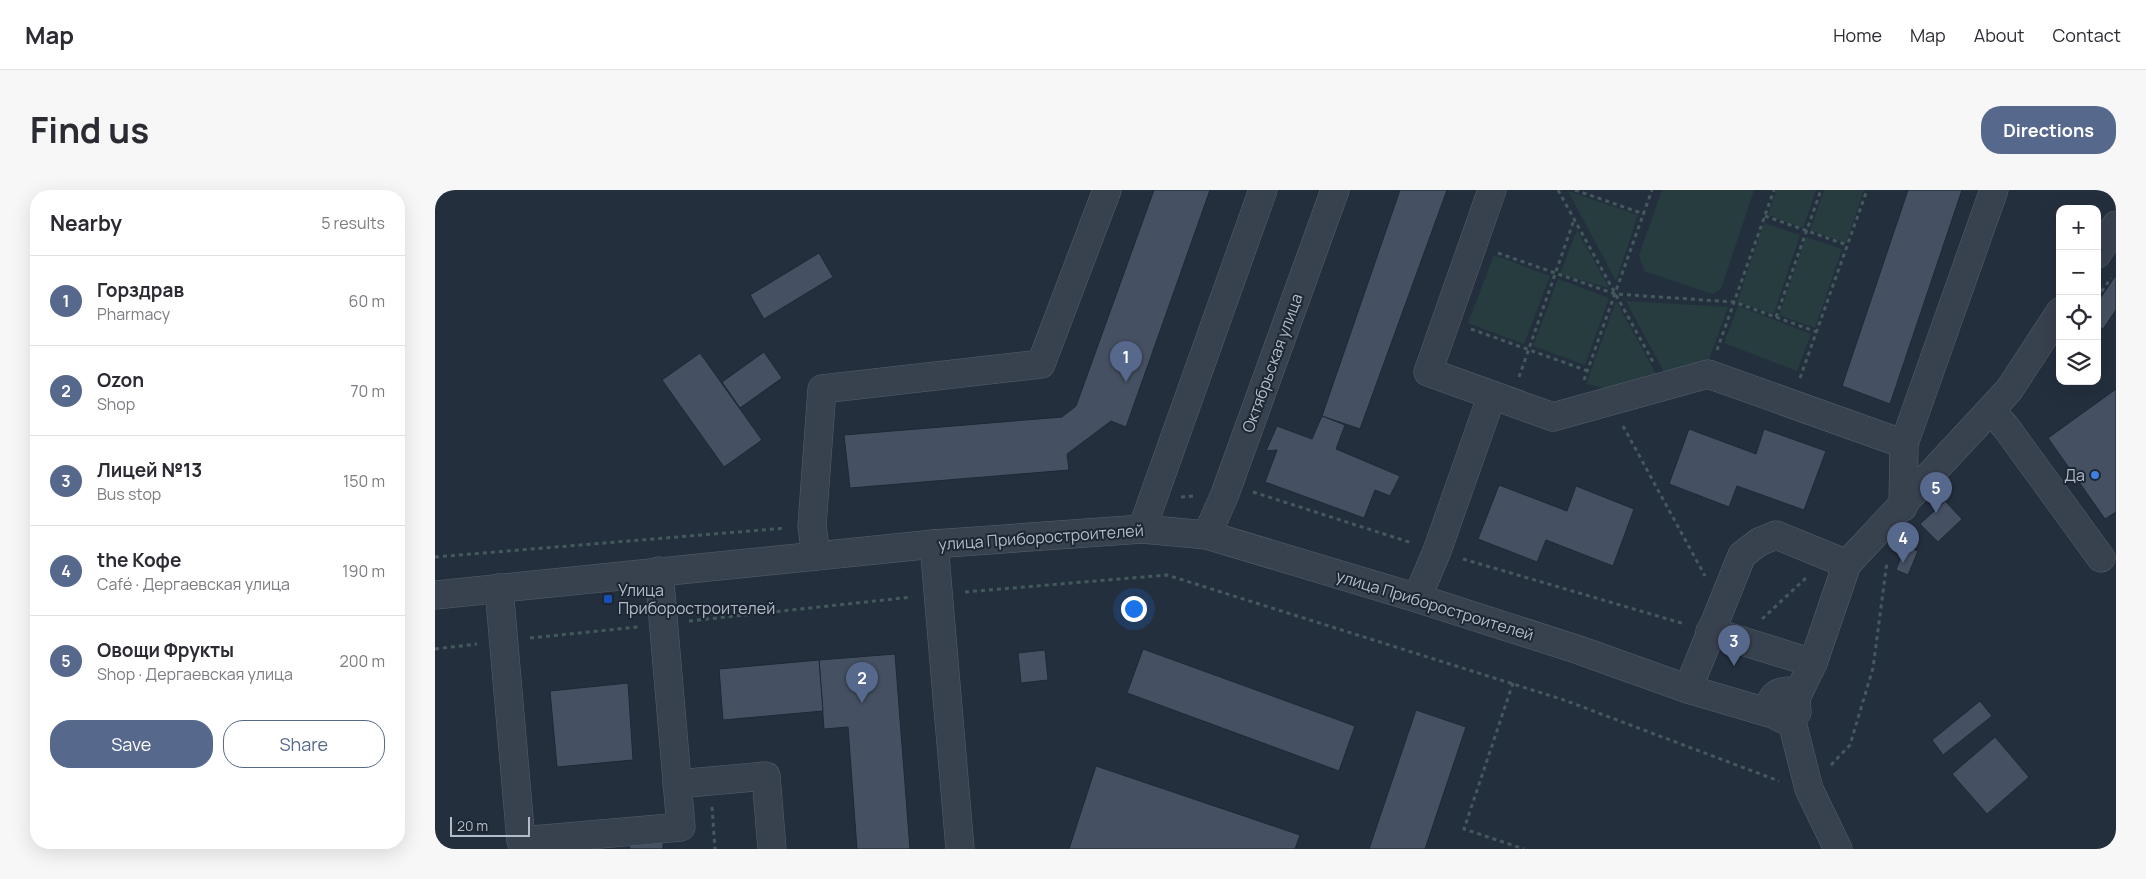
<!DOCTYPE html>
<html lang="en">
<head>
<meta charset="utf-8">
<style>
  body { margin:0; font-family:Manrope,sans-serif; background:#f7f7f7; color:#2b2b33 }
  .controls { position:absolute; right:15px; top:15px; display:grid; overflow:hidden; border-radius:10px; box-shadow:0 5px 20px #0002 }
  .controls button { width:45px; height:45px; display:grid; place-items:center; padding:0; border:0; border-bottom:1px solid #e1e1e2; background:#fff; color:#2b2b33; font:25px sans-serif }
  .scale { position:absolute; left:15px; bottom:12px; width:80px; box-sizing:border-box; padding-left:5px; border:2px solid #b4bcc9; border-top:0; font-size:14px; line-height:18px; white-space:nowrap; color:#b4bcc9; -webkit-text-stroke:4px #1d2633; paint-order:stroke }
  .you { position:absolute; left:698px; top:418px; width:18px; height:18px; margin:-12px; border:4px solid #fff; border-radius:50%; background:#1a73e8; box-shadow:0 0 0 8px #1a73e833 }
  .badge { display:grid; place-items:center; width:32px; height:32px; border-radius:50%; background:#56698c; color:#fff; font-size:16px; font-weight:700 }
  .pin { position:absolute; translate:-50% -41px; filter:drop-shadow(0 1px 2px #0008) }
  .pin::after { content:''; position:absolute; top:26px; width:18px; height:15px; background:inherit; clip-path:polygon(0 0,100% 0,50% 100%) }
  .list { margin:0; padding:0; list-style:none }
  h2 { display:flex; justify-content:space-between; align-items:center; height:65px; margin:0; padding:0 20px; font-size:21px }
  h2 small { font-size:16px; font-weight:400; color:#7c7c81 }
  .list li { display:grid; grid-template-columns:32px 1fr auto; gap:15px; align-items:center; box-sizing:border-box; height:90px; padding:0 20px; border-top:1px solid #e1e1e2 }
  .list b { display:block; font-size:19px; white-space:nowrap }
  .list p { margin:0; font-size:16px; white-space:nowrap; color:#7c7c81 }
  .list em { font-size:16px; font-style:normal; color:#7c7c81 }
  .actions { display:flex; gap:10px; padding:15px 20px }
  .actions a { flex:1; padding:11px 0; border:1px solid #56698c; border-radius:20px; text-align:center; font-size:18px; color:#56698c }
  .actions .main { background:#56698c; color:#fff }
  .icon { flex:none; width:28px; height:28px; fill:none; stroke:currentColor; stroke-width:2; stroke-linecap:round; stroke-linejoin:round }
  .map { position:relative; flex:none; width:1681px; height:659px; overflow:hidden; border-radius:20px }
  header { display:flex; align-items:center; gap:30px; box-sizing:border-box; height:70px; padding:0 25px; background:#fff; border-bottom:1px solid #e1e1e2 }
  header strong { font-size:24px }
  nav { display:flex; gap:28px; margin-inline-start:auto; font-size:18px }
  .intro { display:flex; align-items:center; justify-content:space-between; box-sizing:border-box; height:120px; padding:0 30px }
  h1 { margin:0; font-size:35px }
  .button { padding:12px 22px; border-radius:20px; background:#56698c; color:#fff; font-size:18px; font-weight:700 }
  main { display:flex; gap:30px; padding:0 30px }
  aside { flex:1; background:#fff; border-radius:20px; box-shadow:0 5px 20px #0002 }
  .map>svg:first-child { display:block }
</style>
</head>
<body>
<header>
<strong>Map</strong>
<nav><a>Home</a><a>Map</a><a>About</a><a>Contact</a></nav>
</header>
<div class="intro"><h1>Find us</h1><a class="button">Directions</a></div>
<main>
<aside>
<h2>Nearby<small>5 results</small></h2>
<ul class="list">
<li><span class="badge">1</span><div><b>Горздрав</b><p>Pharmacy</p></div><em>60 m</em></li>
<li><span class="badge">2</span><div><b>Ozon</b><p>Shop</p></div><em>70 m</em></li>
<li><span class="badge">3</span><div><b>Лицей №13</b><p>Bus stop</p></div><em>150 m</em></li>
<li><span class="badge">4</span><div><b>the Кофе</b><p>Café · Дергаевская улица</p></div><em>190 m</em></li>
<li><span class="badge">5</span><div><b>Овощи Фрукты</b><p>Shop · Дергаевская улица</p></div><em>200 m</em></li>
</ul>
<div class="actions"><a class="main">Save</a><a>Share</a></div>
</aside>
<div class="map">
<svg width="1681" height="659" viewBox="0 0 1681 659">
  <rect width="100%" height="100%" fill="#242f3e"/>
  <g fill="#263c3f">
    <path d="M1227 0H1319L1286 99 1277 104 1209 81 1204 65Z"/>
    <path d="M1341 0H1381L1368 38 1333 25Z"/>
    <path d="M1389 0H1429L1411 53 1375 40Z"/>
    <path d="M1133 1 1203 25 1181 91Z"/>
    <path d="M1329 33 1365 45 1339 124 1302 112Z"/>
    <path d="M1142 40 1174 98 1125 84Z"/>
    <path d="M1371 47 1407 59 1380 138 1344 125Z"/>
    <path d="M1059 65 1115 86 1089 154 1033 133Z"/>
    <path d="M1123 89 1174 108 1150 175 1098 156Z"/>
    <path d="M1181 111 1221 184 1170 198 1151 194Z"/>
    <path d="M1191 111 1293 117 1274 170 1229 182Z"/>
    <path d="M1303 116 1376 144 1362 181 1289 153Z"/>
  </g>
  <g fill="#455162" stroke="#1f2835">
    <path d="M719 0H775L691 237 676 231 632 264 634 280 415 298 409 245 627 227 641 216Z"/>
    <path d="M965 0H1012L925 239 887 226Z"/>
    <path d="M1473 0H1527L1455 214 1407 196Z"/>
    <path d="M384 63 398 87 329 129 315 105Z"/>
    <path d="M1681 85V120L1668 139 1662 135V113Z"/>
    <path d="M329 162 347 188 305 218 287 192Z"/>
    <path d="M265 163 327 250 289 277 227 190Z"/>
    <path d="M1681 199V322L1670 329 1613 248Z"/>
    <path d="M887 226 910 235 901 259 965 286 955 306 940 300 929 328 830 292 842 260 831 261 842 236 877 249Z"/>
    <path d="M1254 239 1321 264 1329 239 1391 261 1369 320 1302 296 1294 317 1234 294Z"/>
    <path d="M1064 295 1132 321 1141 296 1199 319 1178 376 1111 350 1102 372 1043 349Z"/>
    <path d="M1510 311 1527 329 1503 352 1485 334Z"/>
    <path d="M1470 356 1483 361 1473 385 1461 380Z"/>
    <path d="M708 459 920 536 904 581 692 503Z"/>
    <path d="M610 460 613 490 586 493 583 463Z"/>
    <path d="M460 464 475 659H422L413 537 389 539 384 470Z"/>
    <path d="M384 470 388 521 288 530 284 479Z"/>
    <path d="M193 493 198 570 122 577 115 501Z"/>
    <path d="M1545 511 1557 526 1508 565 1497 550Z"/>
    <path d="M981 520 1031 537 990 659H934Z"/>
    <path d="M1560 547 1594 587 1552 624 1517 584Z"/>
    <path d="M661 576 865 645 860 659H634Z"/>
    <path d="M228 651V659H195L194 655Z"/>
  </g>
  <g fill="none" stroke-linecap="round" stroke-linejoin="round">
    <g stroke="#565f6c" stroke-width="29">
      <g id="minor">
        <path d="M1057 0 993 182 1118 227 1273 184 1469 254"/>
        <path d="M1662 64 1681 35"/>
        <path d="M1556 221 1570 236 1666 368"/>
        <path d="M1468 317 1469 254 1559 0"/>
        <path d="M707 339 828 0"/>
        <path d="M772 345 790 304 900 0"/>
        <path d="M499 354 525 659"/>
        <path d="M381 366 377 336 387 199 606 174 672 0"/>
        <path d="M64 398 86 651 246 637 224 381"/>
        <path d="M0 405 499 354 707 339 772 345 982 408 1144 460 1253 499 1338 524 1348 529 1356 528 1362 522 1361 508 1352 501C1337 503 1334 510 1338 524"/>
        <path d="M982 408 1002 361 1057 205"/>
        <path d="M1275 441 1378 473"/>
        <path d="M1253 499 1307 365 1324 352 1341 345 1412 374"/>
        <path d="M1361 508 1378 473 1412 374 1574 200 1625 122"/>
        <path d="M1356 528 1374 599 1403 659"/>
        <path d="M242 594 331 586 337 659"/>
      </g>
    </g>
    <g stroke="#44595c" stroke-width="3" stroke-dasharray="4 4" stroke-linecap="butt">
      <path d="M1123 0 1218 172"/>
      <path d="M1140 0 1209 24"/>
      <path d="M1330 26 1412 55"/>
      <path d="M1063 63 1180 104 1299 112 1382 142"/>
      <path d="M1662 108 1676 88"/>
      <path d="M1341 127 1386 0"/>
      <path d="M1036 139 1153 181"/>
      <path d="M1282 160 1339 0"/>
      <path d="M1084 187 1139 30"/>
      <path d="M1365 188 1432 0"/>
      <path d="M1149 190 1217 0"/>
      <path d="M1188 236 1270 386"/>
      <path d="M818 302 977 353"/>
      <path d="M746 307 759 306"/>
      <path d="M0 367 351 338"/>
      <path d="M1028 369 1250 434"/>
      <path d="M530 402 732 385 1129 510 1344 591"/>
      <path d="M1327 429 1372 387"/>
      <path d="M254 431 477 407"/>
      <path d="M95 448 203 437"/>
      <path d="M0 459 42 454"/>
      <path d="M1078 493 1029 639 1089 659"/>
      <path d="M1396 575 1415 555 1438 478 1452 372"/>
      <path d="M277 617 280 659"/>
    </g>
    <use href="#minor" stroke="#38414e" stroke-width="28"/>
  </g>
  <circle fill="#3f7fe0" stroke="#1d2633" stroke-width="2" cx="1660" cy="285" r="5"/>
  <rect fill="#1a4fb4" stroke="#1d2633" stroke-width="2" x="168" y="404" width="10" height="10" rx="2.5"/>
  <g text-anchor="middle" dominant-baseline="central" stroke-width="4" stroke-linejoin="round" paint-order="stroke">
    <g font-size="16" fill="#b4bcc9" stroke="#1d2633">
      <text transform="translate(837 173) rotate(-70)">Октябрьская улица</text>
      <text transform="translate(606 347) rotate(-4)">улица Приборостроителей</text>
      <text transform="translate(1000 415) rotate(17)">улица Приборостроителей</text>
    </g>
    <g font-size="16" fill="#b4bcc9" stroke="#1d2633" text-anchor="end">
      <text x="1650" y="285">Да</text>
      <text x="183" y="400" text-anchor="start">Улица<tspan x="183" dy="18">Приборостроителей</tspan></text>
    </g>
  </g>
</svg>
<div class="controls">
<button>+</button>
<button>−</button>
<button><svg class="icon" aria-label="locate" viewBox="0 0 24 24"><circle cx="12" cy="12" r="6"/><path d="M12 2v4M12 18v4M2 12h4M18 12h4"/></svg></button>
<button><svg class="icon" aria-label="layers" viewBox="0 0 24 24"><path d="M12 4l9 5-9 5-9-5zM3 14l9 5 9-5"/></svg></button>
</div>
<div class="scale">20 m</div>
<div class="you"></div>
<div class="pin badge" style="left:691px;top:192px">1</div>
<div class="pin badge" style="left:427px;top:513px">2</div>
<div class="pin badge" style="left:1299px;top:476px">3</div>
<div class="pin badge" style="left:1468px;top:373px">4</div>
<div class="pin badge" style="left:1501px;top:323px">5</div>
</div>
</main>
</body>
</html>
